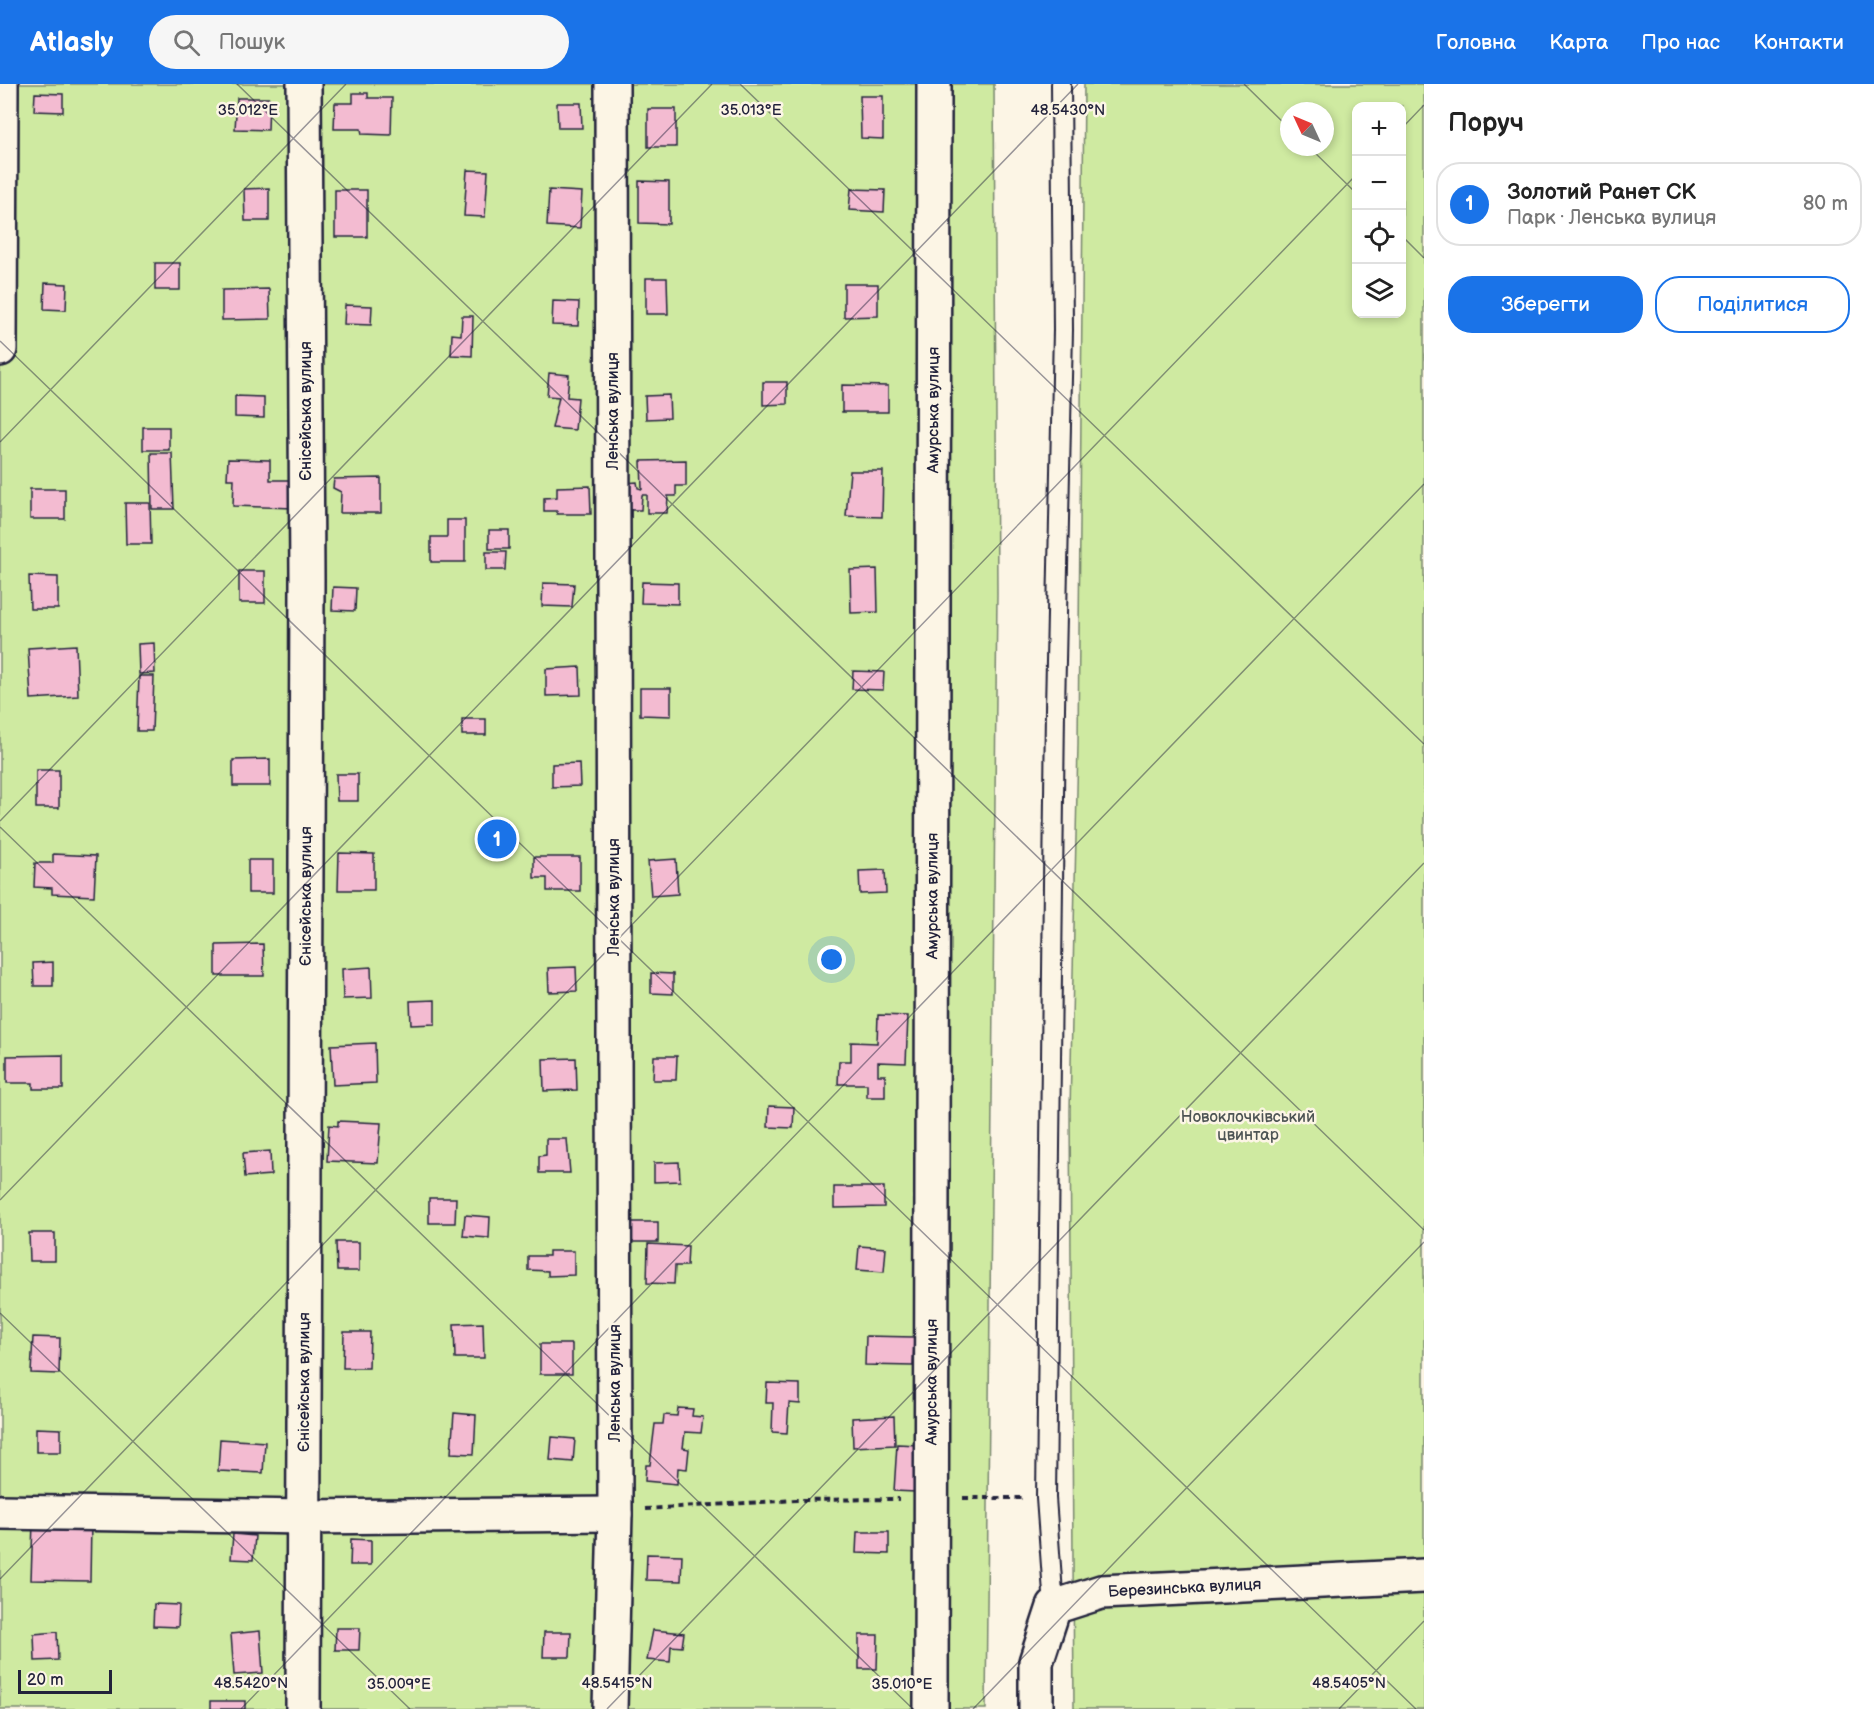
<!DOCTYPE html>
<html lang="uk">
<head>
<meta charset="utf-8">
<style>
  body { margin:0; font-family:"Balsamiq Sans",sans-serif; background:#f6f6f6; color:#222 }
  .controls { position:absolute; right:18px; top:18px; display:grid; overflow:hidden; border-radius:12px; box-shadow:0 3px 9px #0003 }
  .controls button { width:54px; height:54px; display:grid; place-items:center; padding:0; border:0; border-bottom:2px solid #e0e0e0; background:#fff; color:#222; font:30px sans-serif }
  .compass { position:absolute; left:1280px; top:18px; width:54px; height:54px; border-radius:50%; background:#fff; box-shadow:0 3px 9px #0003; rotate:314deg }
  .scale { position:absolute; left:18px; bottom:15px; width:94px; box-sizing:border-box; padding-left:6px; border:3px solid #22223b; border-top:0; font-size:16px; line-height:21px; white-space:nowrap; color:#22223b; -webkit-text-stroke:4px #fcf5e5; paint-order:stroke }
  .you { position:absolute; left:832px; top:876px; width:21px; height:21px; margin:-15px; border:4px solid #fff; border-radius:50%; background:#1a73e8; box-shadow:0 0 0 9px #1a73e833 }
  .badge { display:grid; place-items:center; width:39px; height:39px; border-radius:50%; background:#1a73e8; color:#fff; font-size:20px; font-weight:700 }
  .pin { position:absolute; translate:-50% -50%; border:3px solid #fff; box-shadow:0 2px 6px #0006 }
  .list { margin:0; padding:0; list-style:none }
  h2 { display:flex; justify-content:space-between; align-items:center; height:78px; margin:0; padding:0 24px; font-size:26px }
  h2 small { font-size:20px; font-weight:400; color:#767676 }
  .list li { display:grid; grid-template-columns:39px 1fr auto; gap:18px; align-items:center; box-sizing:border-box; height:84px; margin:0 12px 12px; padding:0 12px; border:2px solid #e0e0e0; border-radius:24px }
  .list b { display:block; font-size:22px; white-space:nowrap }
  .list p { margin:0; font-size:20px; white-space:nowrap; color:#767676 }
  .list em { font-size:20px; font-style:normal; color:#767676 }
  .actions { display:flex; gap:12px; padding:18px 24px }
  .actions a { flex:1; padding:14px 0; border:2px solid #1a73e8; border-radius:24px; text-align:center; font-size:21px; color:#1a73e8 }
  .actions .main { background:#1a73e8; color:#fff }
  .icon { flex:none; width:33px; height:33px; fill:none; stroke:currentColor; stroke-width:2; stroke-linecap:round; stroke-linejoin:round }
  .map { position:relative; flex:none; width:1424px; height:1625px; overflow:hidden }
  header { display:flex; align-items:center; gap:36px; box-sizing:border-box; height:84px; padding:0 30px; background:#1a73e8; color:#fff }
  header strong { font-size:28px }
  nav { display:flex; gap:33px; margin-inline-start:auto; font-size:21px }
  .search { width:420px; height:54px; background:#f6f6f6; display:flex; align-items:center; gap:15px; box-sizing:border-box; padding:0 21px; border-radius:33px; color:#767676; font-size:22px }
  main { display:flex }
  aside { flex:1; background:#fff }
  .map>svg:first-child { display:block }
</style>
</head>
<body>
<header>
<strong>Atlasly</strong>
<div class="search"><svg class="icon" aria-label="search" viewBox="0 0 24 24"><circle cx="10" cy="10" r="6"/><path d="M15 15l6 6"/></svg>Пошук</div>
<nav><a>Головна</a><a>Карта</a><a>Про нас</a><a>Контакти</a></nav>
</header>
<main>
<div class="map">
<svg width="1424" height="1625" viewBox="0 0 1424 1625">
  <rect width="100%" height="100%" fill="#fcf5e5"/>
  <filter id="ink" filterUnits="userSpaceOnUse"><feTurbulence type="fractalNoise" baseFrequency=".0167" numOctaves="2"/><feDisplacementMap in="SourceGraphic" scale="12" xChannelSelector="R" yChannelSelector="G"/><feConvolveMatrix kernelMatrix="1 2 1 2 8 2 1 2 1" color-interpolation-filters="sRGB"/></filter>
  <g filter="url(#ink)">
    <g fill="#cfeaa1" stroke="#78866e" stroke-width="1.5" fill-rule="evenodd">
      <path d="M0 0H994L997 509 986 1625H0Z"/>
      <path d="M1084 0H1424V1625H1074L1070 1027 1078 661ZM1356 22H1402V230H1356ZM1289 27H1325V63H1289Z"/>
    </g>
    <g fill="#f3bbd1" stroke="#22223b" stroke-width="1.5">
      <path d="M35 9 63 10V28L34 27Z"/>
      <path d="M353 9H368V14H392L391 51 362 50 361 45H334L335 19H353Z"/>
      <path d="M860 12H883V55L861 54Z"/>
      <path d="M237 14H269L268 46 235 45Z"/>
      <path d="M557 19H581L582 44H558Z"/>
      <rect x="648" y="25" width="28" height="38"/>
      <path d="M467 86 488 87 485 133 464 132Z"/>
      <path d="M639 97 669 98V140L639 139Z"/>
      <path d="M269 104V137H245L244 105Z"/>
      <path d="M851 105 885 106 884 128 849 126Z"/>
      <rect x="335" y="106" width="32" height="47"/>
      <path d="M549 106 582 108 580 144 547 142Z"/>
      <rect x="155" y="179" width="25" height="27"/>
      <path d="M646 194H667L668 230H646Z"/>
      <path d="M45 199 67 200 66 226 44 225Z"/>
      <path d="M844 200H878V232L844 233Z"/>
      <path d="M269 205 270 235 222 236V206Z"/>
      <path d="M553 217 579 218 578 242 552 241Z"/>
      <path d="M345 221 372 222 371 241 344 240Z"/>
      <path d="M462 232H473L472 272 451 271 452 250 461 251Z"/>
      <path d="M549 289 569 291 567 313 578 314 575 346 552 344 559 313 547 312Z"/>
      <path d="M763 298H787V320L763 321Z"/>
      <path d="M842 301 888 302V328H842Z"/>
      <path d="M669 311 670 334 646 335 645 312Z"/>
      <path d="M235 312 264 313V334L235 333Z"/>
      <rect x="143" y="343" width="26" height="23"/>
      <path d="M151 369H172L174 425H152Z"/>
      <path d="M228 375 270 376V396H295L294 424 233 422 234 395H227Z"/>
      <path d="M686 376V402H676V412H668L667 429H647V411H642L641 426H625V399L637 398 638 404 642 405 641 377Z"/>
      <path d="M850 387H883L882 433 846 432Z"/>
      <path d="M381 394V429H340L341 408 333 404 334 395Z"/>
      <path d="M590 402 591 430H557V427H544V414L557 413V403Z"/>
      <rect x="30" y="405" width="35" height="30"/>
      <path d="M125 419H150L151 460H126Z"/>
      <path d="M447 436H465V478H431V453H447Z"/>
      <rect x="489" y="446" width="20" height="19"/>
      <path d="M486 468H506L505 486H486Z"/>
      <path d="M877 485 878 528 851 529 850 486Z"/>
      <rect x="239" y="487" width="26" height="32"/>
      <path d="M29 492 58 493V525H30Z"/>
      <path d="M642 498 678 499V520L641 519Z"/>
      <path d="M543 499 574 500 572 523 542 522Z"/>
      <path d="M333 503 356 504 355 527 332 526Z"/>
      <path d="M154 559 155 589 139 590 138 560Z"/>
      <path d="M76 561 78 612 31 615 28 564Z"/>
      <path d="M580 583 581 611 546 612V585Z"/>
      <path d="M853 587 884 588 883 606 852 605Z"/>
      <path d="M139 592H154L152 647H137Z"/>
      <path d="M640 604H671V632L640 631Z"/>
      <rect x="462" y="635" width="24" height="16"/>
      <path d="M270 675V702H233V676Z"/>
      <path d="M579 679 580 702 552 703V680Z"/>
      <rect x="36" y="686" width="23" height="38"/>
      <path d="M336 690H358V717H337Z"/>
      <path d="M339 769 374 770V806H338Z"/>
      <path d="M53 770 96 772 94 812 52 810V804L34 803 35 779H53Z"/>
      <path d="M534 773H580V807H547V794H534Z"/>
      <path d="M676 775 678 810 651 812 648 777Z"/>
      <rect x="248" y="776" width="25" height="33"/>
      <path d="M885 786 886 809 860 810 859 787Z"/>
      <path d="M263 860 264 892H216V861Z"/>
      <path d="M53 878V902H34L33 879Z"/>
      <path d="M371 883 372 914 343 915 342 885Z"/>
      <path d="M576 883 577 907 549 908 548 884Z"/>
      <path d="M651 889 673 890V910L651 909Z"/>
      <path d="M435 916V940L411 941 410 917Z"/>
      <path d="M878 931 908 932 906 979 878 978V991H885V1013H867V1000H838L839 977H851V958L877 959Z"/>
      <path d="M375 959 376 999 333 1001 331 961Z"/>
      <path d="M63 971V1005H33V999H7V972Z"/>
      <path d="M654 972H677L676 996H653Z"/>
      <path d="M576 974 577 1006 544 1007 543 975Z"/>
      <path d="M769 1022 794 1023 793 1044 768 1043Z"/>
      <path d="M338 1037 381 1039 378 1079 327 1077 329 1041 338 1042Z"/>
      <path d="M546 1055H567L570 1089H539V1072L546 1071Z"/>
      <path d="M270 1067 271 1091 245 1093 243 1069Z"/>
      <path d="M679 1078 680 1097 654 1098V1079Z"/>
      <path d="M834 1103H884V1123L834 1124Z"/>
      <path d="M429 1114H456L455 1139H429Z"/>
      <path d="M465 1131 490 1133 489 1154 463 1152Z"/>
      <rect x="624" y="1138" width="34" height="20"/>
      <path d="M29 1149H55V1177H30Z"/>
      <path d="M336 1158H359V1187H337Z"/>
      <path d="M648 1160 688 1162 687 1182H675L674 1200 647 1199Z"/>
      <path d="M859 1162 886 1164 884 1188 857 1186Z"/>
      <path d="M549 1167H574V1191L548 1192V1187L528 1186V1172H549Z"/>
      <path d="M483 1239 484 1274H455L454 1240Z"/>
      <path d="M344 1248H370L369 1284H343Z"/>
      <path d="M866 1252 914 1253 913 1282 865 1281Z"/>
      <path d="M33 1253 60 1254 59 1290 31 1289Z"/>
      <rect x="540" y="1260" width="32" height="30"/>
      <path d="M767 1299 800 1300V1320L789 1319 787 1349 772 1348 773 1319H766Z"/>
      <path d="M678 1324 693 1325 692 1332 703 1333 701 1349 685 1348 683 1364 689 1365 687 1385 678 1384 677 1400 645 1397 646 1381H650L655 1340H663L664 1331 677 1332Z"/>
      <path d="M454 1329 476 1331 474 1370 451 1369Z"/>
      <path d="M894 1332 895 1361 853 1363 852 1334Z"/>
      <path d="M36 1344 61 1345V1368H36Z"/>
      <path d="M552 1353 575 1355 573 1378 550 1376Z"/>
      <path d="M220 1355 265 1358 263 1389 218 1387Z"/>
      <path d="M897 1360 919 1361 916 1408 894 1407Z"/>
      <path d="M33 1438 91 1439 90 1497 31 1496Z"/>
      <path d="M857 1448H889V1470L856 1469Z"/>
      <path d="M233 1450 255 1452 253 1476 231 1475Z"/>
      <path d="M351 1455 371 1456V1481H350Z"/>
      <path d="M647 1470 682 1471 681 1497 646 1496Z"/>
      <path d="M154 1520 179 1521 178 1543 153 1542Z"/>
      <path d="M336 1544H360L359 1566H335Z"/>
      <path d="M653 1546 684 1549 682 1563 671 1562 670 1578 647 1576Z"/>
      <path d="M260 1547 263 1589 234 1591 231 1550Z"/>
      <path d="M57 1548 58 1576 35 1577 34 1550Z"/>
      <path d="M544 1548H571L570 1573H543Z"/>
      <path d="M859 1551H878L877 1585H859Z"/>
      <rect x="211" y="1617" width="34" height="8"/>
    </g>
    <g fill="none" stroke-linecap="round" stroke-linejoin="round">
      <g stroke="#22223b" stroke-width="22">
        <path id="lane" d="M1054 1523 1046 1414 1055 625 1063 246 1061 0"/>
      </g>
      <g stroke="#22223b" stroke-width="38">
        <g id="street">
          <path d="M0 265 1 0"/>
          <path d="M0 1428 303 1433 615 1430"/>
          <path id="s1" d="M303 1625 307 495 304 0"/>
          <path d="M610 1625 615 1430 612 0"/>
          <path id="s2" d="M931 1625 934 0"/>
        </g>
      </g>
      <g stroke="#22223b" stroke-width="38">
        <g id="secondary">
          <path id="s3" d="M1036 1625V1578L1054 1523 1101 1508 1424 1492"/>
        </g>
      </g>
      <g stroke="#22223b" stroke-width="4" stroke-dasharray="6 4.5" stroke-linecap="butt">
        <path d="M963 1414H1022"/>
        <path d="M645 1425 796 1416 899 1415"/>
      </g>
      <use href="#lane" stroke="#fcf5e5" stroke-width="18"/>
      <use href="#street" stroke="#fcf5e5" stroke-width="33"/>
      <use href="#secondary" stroke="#fcf5e5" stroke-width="33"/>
    </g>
  </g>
  <path fill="none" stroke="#22223b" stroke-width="1.5" stroke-opacity="0.45" d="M237 0 1424 1146M740 0 1424 660M1244 0 1289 44M1402 44 1424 21M1309 63 1356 109M1402 152 1424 174M0 257 1416 1625M0 358 346 0M0 737 712 0M0 743 913 1625M0 1116 1078 0M0 1229 410 1625M0 1495 1356 91M241 1625 1424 400M607 1625 1424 779M973 1625 1424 1158M1339 1625 1424 1537"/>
  <g text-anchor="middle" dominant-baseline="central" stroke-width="5" stroke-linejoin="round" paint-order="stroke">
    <g font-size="16" fill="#22223b" stroke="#fcf5e5">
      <text transform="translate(306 327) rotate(-90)">Єнісейська вулиця</text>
      <text transform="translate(613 327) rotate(-90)">Ленська вулиця</text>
      <text stroke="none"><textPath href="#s2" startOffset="1299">Амурська вулиця</textPath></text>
      <text stroke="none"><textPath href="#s1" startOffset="813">Єнісейська вулиця</textPath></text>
      <text transform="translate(614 813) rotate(-90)">Ленська вулиця</text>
      <text stroke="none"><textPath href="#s2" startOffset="813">Амурська вулиця</textPath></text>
      <text stroke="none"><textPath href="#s1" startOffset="327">Єнісейська вулиця</textPath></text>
      <text transform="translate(615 1299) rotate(-90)">Ленська вулиця</text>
      <text stroke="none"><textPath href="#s2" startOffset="327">Амурська вулиця</textPath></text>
      <text stroke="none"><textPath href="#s3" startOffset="238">Березинська вулиця</textPath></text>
    </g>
    <g font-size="16" fill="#4d5454" stroke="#fcf5e5">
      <text x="1248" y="1033">Новоклочківський<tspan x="1248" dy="18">цвинтар</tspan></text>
    </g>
  </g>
  <g font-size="15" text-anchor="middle" fill="#22223b" stroke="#fcf5e5" stroke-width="5" stroke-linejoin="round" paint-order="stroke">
    <text x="248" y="31">35.012°E</text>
    <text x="751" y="31">35.013°E</text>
    <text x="1068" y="31">48.5430°N</text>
    <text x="251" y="1604">48.5420°N</text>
    <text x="617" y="1604">48.5415°N</text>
    <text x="1349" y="1604">48.5405°N</text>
    <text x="399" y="1605">35.009°E</text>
    <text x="902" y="1605">35.010°E</text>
  </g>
</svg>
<div class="controls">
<button>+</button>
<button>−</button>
<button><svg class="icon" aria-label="locate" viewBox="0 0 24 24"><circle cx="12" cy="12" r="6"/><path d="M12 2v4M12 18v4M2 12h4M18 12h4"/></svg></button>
<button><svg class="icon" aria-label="layers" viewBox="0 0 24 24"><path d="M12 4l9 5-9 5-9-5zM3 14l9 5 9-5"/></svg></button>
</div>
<svg class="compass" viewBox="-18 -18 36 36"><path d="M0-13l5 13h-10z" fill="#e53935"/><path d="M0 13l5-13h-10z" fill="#767676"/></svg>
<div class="scale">20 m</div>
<div class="you"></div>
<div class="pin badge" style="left:497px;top:755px">1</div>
</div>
<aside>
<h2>Поруч<small></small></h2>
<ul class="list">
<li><span class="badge">1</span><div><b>Золотий Ранет СК</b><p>Парк · Ленська вулиця</p></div><em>80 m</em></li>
</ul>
<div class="actions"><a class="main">Зберегти</a><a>Поділитися</a></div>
</aside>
</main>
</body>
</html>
